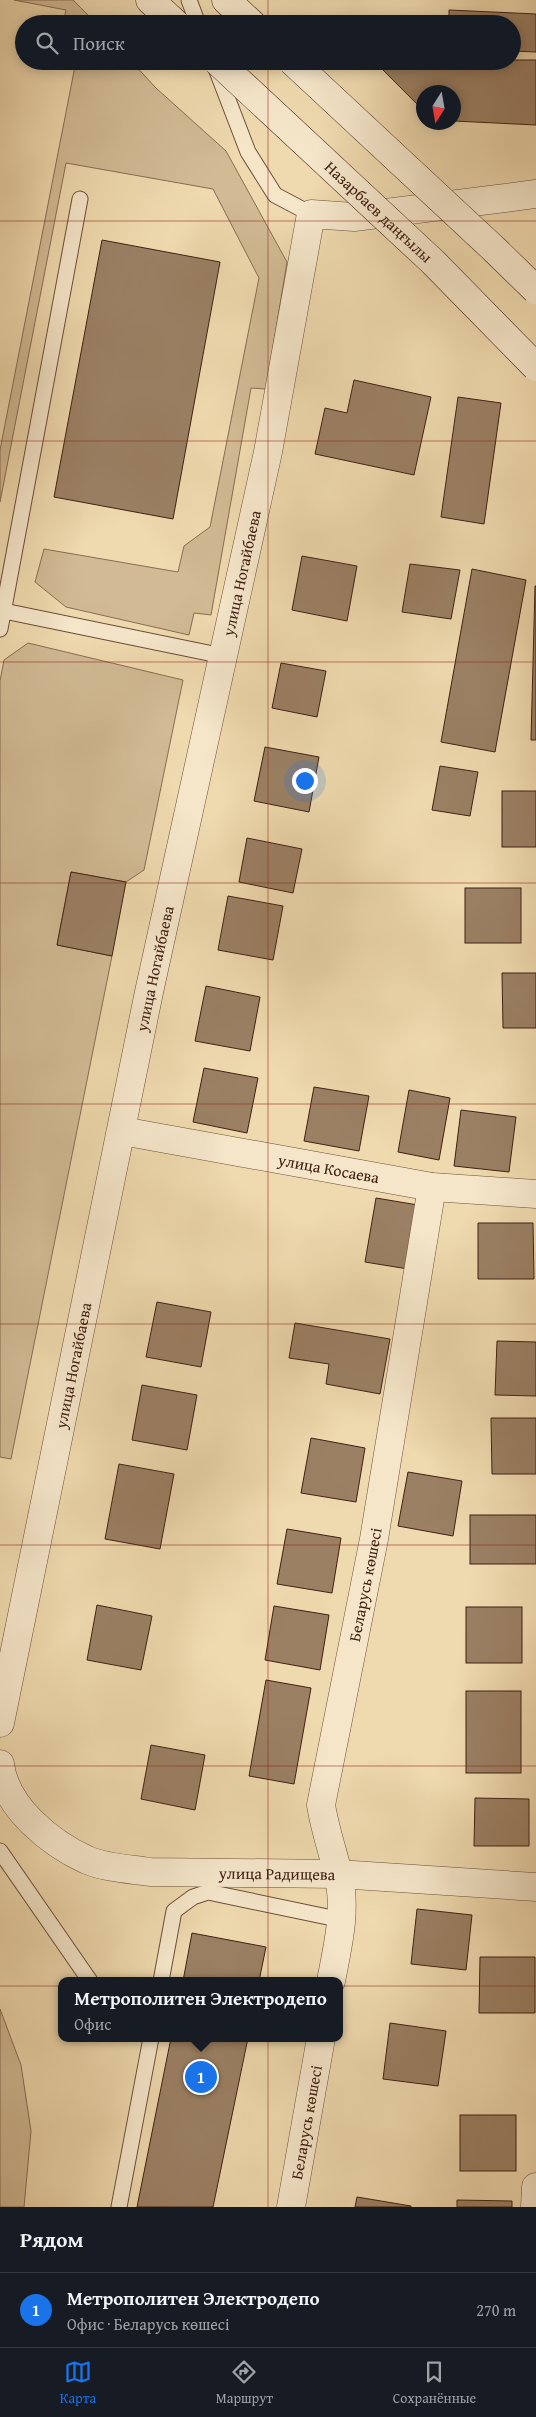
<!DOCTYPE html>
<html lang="ru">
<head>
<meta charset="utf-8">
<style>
  body { margin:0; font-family:"Gentium Book Plus",serif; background:#242831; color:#f1f3f6 }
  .compass { position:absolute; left:416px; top:85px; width:45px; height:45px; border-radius:50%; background:#171b24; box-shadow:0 2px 12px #0003; rotate:191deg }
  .you { position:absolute; left:304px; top:780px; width:18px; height:18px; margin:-12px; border:4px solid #fff; border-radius:50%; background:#1a73e8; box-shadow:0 0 0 8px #1a73e833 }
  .badge { display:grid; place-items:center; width:32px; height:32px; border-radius:50%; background:#1a73e8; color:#fff; font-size:16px; font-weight:700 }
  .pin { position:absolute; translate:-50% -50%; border:2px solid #fff; box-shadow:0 1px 5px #0006 }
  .popup { position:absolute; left:58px; top:1977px; width:285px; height:65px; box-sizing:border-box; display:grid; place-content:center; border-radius:10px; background:#171b24; filter:drop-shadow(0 1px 4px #0005); font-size:16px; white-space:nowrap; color:#9ea1a6 }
  .popup b { font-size:19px; color:#f1f3f6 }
  .popup::after { content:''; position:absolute; left:50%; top:100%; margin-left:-10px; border:10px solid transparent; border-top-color:#171b24 }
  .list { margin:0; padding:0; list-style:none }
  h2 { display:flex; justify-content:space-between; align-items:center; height:65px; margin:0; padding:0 20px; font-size:21px }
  h2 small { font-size:16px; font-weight:400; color:#9ea1a6 }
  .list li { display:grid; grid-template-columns:32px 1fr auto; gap:15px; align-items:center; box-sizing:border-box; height:75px; padding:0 20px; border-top:1px solid #363941 }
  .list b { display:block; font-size:19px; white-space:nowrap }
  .list p { margin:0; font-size:16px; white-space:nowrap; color:#9ea1a6 }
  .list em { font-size:16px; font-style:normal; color:#9ea1a6 }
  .icon { flex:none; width:28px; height:28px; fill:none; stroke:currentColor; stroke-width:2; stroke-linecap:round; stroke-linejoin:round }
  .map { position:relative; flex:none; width:536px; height:2207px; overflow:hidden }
  .search { position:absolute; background:#171b24; box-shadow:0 2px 12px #0003; left:15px; right:15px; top:15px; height:55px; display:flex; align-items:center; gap:12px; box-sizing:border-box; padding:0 18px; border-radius:28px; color:#9ea1a6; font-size:19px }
  .sheet { height:140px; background:#171b24 }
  nav { display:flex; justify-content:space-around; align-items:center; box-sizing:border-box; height:70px; border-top:1px solid #363941; background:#171b24; font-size:14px; color:#9ea1a6 }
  nav a { display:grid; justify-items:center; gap:2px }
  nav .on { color:#1a73e8 }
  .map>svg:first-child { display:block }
</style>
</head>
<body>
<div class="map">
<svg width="536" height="2207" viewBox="0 0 536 2207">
  <rect width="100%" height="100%" fill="#efd9ae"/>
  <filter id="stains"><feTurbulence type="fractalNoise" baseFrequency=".004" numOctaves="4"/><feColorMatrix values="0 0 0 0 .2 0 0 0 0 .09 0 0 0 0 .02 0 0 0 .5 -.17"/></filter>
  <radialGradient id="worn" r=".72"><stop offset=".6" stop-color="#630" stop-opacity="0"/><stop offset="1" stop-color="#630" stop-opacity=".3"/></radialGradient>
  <g fill="#d1ba94" stroke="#896d54">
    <path d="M14 0H73L97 24H63L66 10Z"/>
    <path d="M76 61H131L156 88 226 151 287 262 266 389 251 388 211 615 194 613 189 635 66 607 35 582 44 549 178 572 184 546 210 527 259 278 213 189 66 163 0 502V450Z"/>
    <path d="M28 643 183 680 144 870 126 882 71 872 57 945 112 956 11 1459 0 1457V681L4 660Z"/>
    <path d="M0 2009 21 2065 31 2131 24 2207H0Z"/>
  </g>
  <g fill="#9b8064" stroke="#412014">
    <path d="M449 10 536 14V52L512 51V24H449Z"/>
    <path d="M512 60H536V125L454 121V92H424V111L374 61H512Z"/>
    <path d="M102 240 220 262 173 519 54 497Z"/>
    <path d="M354 380 431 397 414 475 315 454 325 408 347 413Z"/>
    <path d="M458 397 501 403 484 524 441 517Z"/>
    <path d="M302 556 357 566 347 621 292 610Z"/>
    <path d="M410 564 460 570 451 619 402 612Z"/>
    <path d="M472 569 526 580 495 752 441 742Z"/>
    <path d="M535 586H536V740H531Z"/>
    <path d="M281 663 326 671 317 717 272 708Z"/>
    <path d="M265 747 319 757 309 812 254 801Z"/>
    <path d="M440 766 478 772 470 816 432 810Z"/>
    <rect x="502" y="791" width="34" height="56"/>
    <path d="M247 838 302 849 293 893 239 882Z"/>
    <path d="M71 872 126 882 112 956 57 945Z"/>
    <rect x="465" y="888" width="56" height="55"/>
    <path d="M228 896 283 906 273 960 218 950Z"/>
    <path d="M502 973H536V1028H503Z"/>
    <path d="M206 986 260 997 250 1051 195 1041Z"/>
    <path d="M204 1068 258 1078 247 1133 193 1122Z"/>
    <path d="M314 1087 369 1096 359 1151 304 1141Z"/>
    <path d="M409 1090 450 1098 439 1160 398 1152Z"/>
    <path d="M461 1110 516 1117 509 1172 454 1166Z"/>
    <path d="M376 1198 418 1205 408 1269 365 1262Z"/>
    <path d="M478 1223H533L534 1279H478Z"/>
    <path d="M157 1302 211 1312 201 1367 146 1357Z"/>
    <path d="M295 1323 390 1339 380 1394 326 1384 329 1364 289 1358Z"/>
    <path d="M497 1341 536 1342V1396L495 1395Z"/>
    <path d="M142 1385 197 1395 187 1450 132 1440Z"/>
    <path d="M491 1418H536V1474H492Z"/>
    <path d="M311 1438 365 1448 356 1502 301 1493Z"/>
    <path d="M119 1464 174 1474 160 1549 105 1539Z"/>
    <path d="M408 1472 462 1481 453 1536 398 1526Z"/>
    <rect x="470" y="1515" width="66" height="49"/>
    <path d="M287 1529 341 1538 332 1593 277 1584Z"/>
    <path d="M97 1605 152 1616 141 1670 87 1660Z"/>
    <path d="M274 1606 329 1615 320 1670 265 1660Z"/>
    <rect x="466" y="1607" width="56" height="56"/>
    <path d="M266 1680 311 1688 294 1784 249 1776Z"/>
    <rect x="466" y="1691" width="55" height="82"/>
    <path d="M151 1745 205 1755 195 1810 141 1799Z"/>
    <path d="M475 1798 529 1799V1846H474Z"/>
    <path d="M417 1909 472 1915 466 1970 411 1964Z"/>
    <path d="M192 1933 266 1947 259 1981H183Z"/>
    <path d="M480 1957H535V2013H479Z"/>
    <path d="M390 2023 446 2031 438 2086 383 2079Z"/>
    <path d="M171 2038H248L213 2207H137Z"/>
    <rect x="460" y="2115" width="56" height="56"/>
    <path d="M357 2197 411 2206V2207H355Z"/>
    <path d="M457 2200 512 2201V2207H457Z"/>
  </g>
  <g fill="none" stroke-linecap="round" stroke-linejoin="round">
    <g stroke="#6c4e3a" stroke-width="17">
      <g id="service">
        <path d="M189 0 198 24"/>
        <path d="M215 66 248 152 275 195 311 214"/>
        <path d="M4 611 223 656"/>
        <path d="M0 629 80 199"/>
        <path d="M0 1851 90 1981"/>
        <path d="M161 1981 174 1911 193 1897 208 1892 342 1920"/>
        <path d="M119 2207 151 2038"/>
      </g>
    </g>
    <g stroke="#6c4e3a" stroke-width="29">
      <g id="minor">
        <path id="s1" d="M122 1131 432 1187 536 1194"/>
        <path id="s2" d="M0 1723 149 992 268 452 311 214 354 217 536 194"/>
        <path id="s3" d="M0 1764C5 1807 50 1843 87 1860 106 1868 130 1869 150 1872L338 1874 536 1887"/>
        <path id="s4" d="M331 1981C338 1945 347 1909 338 1873 332 1849 325 1830 321 1805L374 1539 432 1187"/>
        <path id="s5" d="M291 2207 321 2038"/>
        <path d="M535 2207 536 2187"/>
      </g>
    </g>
    <g stroke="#412014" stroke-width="29">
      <g id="secondary">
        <path d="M150 0 176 24"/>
        <path d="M226 0 252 24"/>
      </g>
    </g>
    <use href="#service" stroke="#f5e6ca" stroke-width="15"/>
    <use href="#minor" stroke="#f5e6ca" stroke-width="28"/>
    <use href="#secondary" stroke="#f5e6ca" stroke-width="28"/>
    <g stroke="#412014" stroke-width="29" stroke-linecap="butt">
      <g id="secondary-bridge">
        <path id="s6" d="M217 61 433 262 536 367"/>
        <path d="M292 61 494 249 536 290"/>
      </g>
    </g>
    <use href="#secondary-bridge" stroke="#f5e6ca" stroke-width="28"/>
  </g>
  <path fill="none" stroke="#8f2418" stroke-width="1" stroke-opacity="0.55" d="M268 0V24M268 61V2207M0 221H536M0 441H536M0 662H536M0 883H536M0 1104H536M0 1324H536M0 1545H536M0 1766H536M0 1986H536"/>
  <g text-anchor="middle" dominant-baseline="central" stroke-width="5" stroke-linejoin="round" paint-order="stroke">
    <g font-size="16" fill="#412014" stroke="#f5e6ca">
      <text stroke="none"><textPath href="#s6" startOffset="221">Назарбаев даңғылы</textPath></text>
      <text stroke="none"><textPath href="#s2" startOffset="1175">улица Ногайбаева</textPath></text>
      <text stroke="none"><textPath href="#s2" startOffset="770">улица Ногайбаева</textPath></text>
      <text stroke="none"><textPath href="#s1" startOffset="210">улица Косаева</textPath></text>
      <text stroke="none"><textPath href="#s2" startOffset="365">улица Ногайбаева</textPath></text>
      <text stroke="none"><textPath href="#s4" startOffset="404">Беларусь көшесі</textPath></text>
      <text stroke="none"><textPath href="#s3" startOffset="326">улица Радищева</textPath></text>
      <text stroke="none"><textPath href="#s5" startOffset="86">Беларусь көшесі</textPath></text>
    </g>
  </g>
  <rect width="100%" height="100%" filter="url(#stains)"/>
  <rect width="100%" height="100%" fill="url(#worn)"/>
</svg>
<svg class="compass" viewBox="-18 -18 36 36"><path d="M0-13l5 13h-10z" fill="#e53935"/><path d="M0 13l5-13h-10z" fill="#9ea1a6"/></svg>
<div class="you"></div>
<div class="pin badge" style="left:201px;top:2077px">1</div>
<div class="popup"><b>Метрополитен Электродепо</b>Офис</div>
<div class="search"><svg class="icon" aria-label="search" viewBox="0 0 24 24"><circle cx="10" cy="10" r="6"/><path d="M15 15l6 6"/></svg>Поиск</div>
</div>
<section class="sheet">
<h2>Рядом<small></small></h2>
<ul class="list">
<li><span class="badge">1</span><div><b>Метрополитен Электродепо</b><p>Офис · Беларусь көшесі</p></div><em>270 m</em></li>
</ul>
</section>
<nav>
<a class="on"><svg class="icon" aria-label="map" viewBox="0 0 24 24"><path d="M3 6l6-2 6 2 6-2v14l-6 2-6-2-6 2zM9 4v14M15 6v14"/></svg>Карта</a>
<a><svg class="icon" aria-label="directions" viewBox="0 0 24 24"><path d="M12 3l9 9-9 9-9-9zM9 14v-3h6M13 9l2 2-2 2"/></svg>Маршрут</a>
<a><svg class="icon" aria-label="saved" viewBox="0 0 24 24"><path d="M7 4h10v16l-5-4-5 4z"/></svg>Сохранённые</a>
</nav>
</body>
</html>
